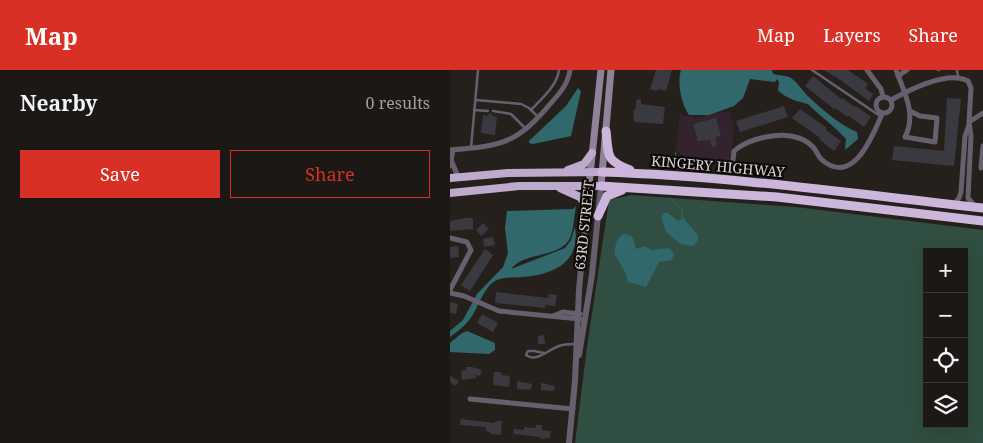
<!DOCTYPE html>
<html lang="en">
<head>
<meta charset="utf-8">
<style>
  body { margin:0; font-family:"Noto Serif",serif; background:#292522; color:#f1f3f6 }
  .controls { position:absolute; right:15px; bottom:15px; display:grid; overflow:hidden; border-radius:0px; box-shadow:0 5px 20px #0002 }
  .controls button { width:45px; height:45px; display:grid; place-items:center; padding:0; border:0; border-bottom:1px solid #3a3734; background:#1c1815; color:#f1f3f6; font:25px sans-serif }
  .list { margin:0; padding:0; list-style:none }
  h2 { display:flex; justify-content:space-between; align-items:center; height:65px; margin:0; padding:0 20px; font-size:21px }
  h2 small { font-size:16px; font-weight:400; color:#a0a0a0 }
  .actions { display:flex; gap:10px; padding:15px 20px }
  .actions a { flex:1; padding:11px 0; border:1px solid #d93025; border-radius:0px; text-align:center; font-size:18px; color:#d93025 }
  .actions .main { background:#d93025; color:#fff }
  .icon { flex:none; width:28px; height:28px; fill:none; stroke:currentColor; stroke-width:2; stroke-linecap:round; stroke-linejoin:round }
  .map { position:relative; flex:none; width:533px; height:373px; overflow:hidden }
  header { display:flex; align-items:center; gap:30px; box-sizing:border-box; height:70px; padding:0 25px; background:#d93025; color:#fff }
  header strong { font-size:24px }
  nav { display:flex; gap:28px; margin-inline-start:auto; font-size:18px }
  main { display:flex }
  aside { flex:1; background:#1c1815 }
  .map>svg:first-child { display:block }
</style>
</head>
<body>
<header>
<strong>Map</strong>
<nav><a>Map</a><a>Layers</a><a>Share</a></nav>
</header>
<main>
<aside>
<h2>Nearby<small>0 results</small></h2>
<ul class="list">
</ul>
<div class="actions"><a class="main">Save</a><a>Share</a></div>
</aside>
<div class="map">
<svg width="533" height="373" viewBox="0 0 533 373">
  <rect width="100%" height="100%" fill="#26201c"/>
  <path fill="#32232e" d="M280 41 284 59 280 93 237 88 226 81 230 44 244 48Z"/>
  <path fill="#304e41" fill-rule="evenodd" d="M181 125 346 137 533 160V373H125L137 277 159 130ZM477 182H514V354H477Z"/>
  <g fill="#30686c">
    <path d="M231 0H322L323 4C329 6 336 5 341 8 349 14 353 22 360 28 373 40 391 56 407 62L408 69 395 80 396 69C383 55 370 46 358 34 347 31 336 29 328 20L329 12 327 9 325 12 300 9 293 28 284 36 259 45H239C231 33 227 13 231 0Z"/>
    <path d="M128 18 131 21 121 66 83 74 79 73V71L116 36Z"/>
    <path d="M126 136C124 146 124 159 120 168 109 189 75 181 61 199L115 178 121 170 125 157C131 193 102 205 72 207 62 208 51 206 42 213 32 222 28 238 20 249 15 256 7 262 0 267V261L13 250 27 224 53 197 58 183 55 158 57 141 123 139Z"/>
    <path d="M213 143H218L228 151 234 148C237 157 258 166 243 176L231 174 223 168 216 161 211 148Z"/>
    <path d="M174 164C185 165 184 171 186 179L195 176 201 180 219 178 224 184 222 190 209 192 196 217 178 212C177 204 169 191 164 184 166 176 165 168 174 164Z"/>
    <path d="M17 261 45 273V280L39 284 0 282V273L12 263Z"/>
  </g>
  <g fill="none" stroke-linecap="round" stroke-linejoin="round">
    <g stroke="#30686c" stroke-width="1">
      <path d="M223 95 226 82"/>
      <path d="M221 128 232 140V148"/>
    </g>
  </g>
  <g fill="#3a3940">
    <path d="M206 0H222L216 21 208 19 207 21 200 19Z"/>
    <path d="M374 0H398L418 14 415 18 423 24 419 31 385 6V7Z"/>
    <path d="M363 6 391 29 392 28 405 37 406 36 421 47 414 57 399 46 398 47 385 38 384 39 355 16Z"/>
    <path d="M497 28 511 29 504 96 442 90 444 76 494 81Z"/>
    <path d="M187 29 191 30V34L215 37 213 54 184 52 183 40H185Z"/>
    <path d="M334 36 338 47 290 62 286 51Z"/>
    <path d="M350 39 377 58 376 60 391 71 384 81 369 69 370 68 342 48Z"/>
    <path d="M40 43 42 44V46L47 47 45 65 31 63 33 45 37 46Z"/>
    <path d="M266 48 271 66 265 67 267 76 262 77 260 70 248 71 243 54Z"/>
    <path d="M15 148H23V159L0 161V151Z"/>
    <path d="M33 153 39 159 31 166 26 160Z"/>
    <path d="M43 167 45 175 34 177 33 169Z"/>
    <path d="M8 176 9 187 0 188V177Z"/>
    <path d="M35 179 43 185 20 221 11 215Z"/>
    <path d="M46 222 98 228 99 224 107 225 105 236 95 235V238L45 233Z"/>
    <path d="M0 232 8 234 6 244 0 243Z"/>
    <path d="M32 244 48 253 43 262 27 253Z"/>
    <path d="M94 265 95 274H88V266Z"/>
    <path d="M16 297H22L32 300 30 306 26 305V308L12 310 11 301 16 300Z"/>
    <path d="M44 302H51V305L60 306 59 317 43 315Z"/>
    <path d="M0 306 9 311 5 316 0 312Z"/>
    <path d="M67 311 82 314 81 320 67 319Z"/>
    <path d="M91 313 105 316 104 321 91 320Z"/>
    <path d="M11 349 45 353V351H52L51 365 40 364V362L36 361V357L10 355Z"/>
    <path d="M86 355H92V360L101 361 100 368 90 369V367L63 364 64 359 74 360V357L86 358Z"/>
  </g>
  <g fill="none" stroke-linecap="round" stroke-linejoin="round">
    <g stroke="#685f6e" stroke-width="2.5">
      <path d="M362 0 430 46"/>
      <path d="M488 0H489"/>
      <path d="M507 0 508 6"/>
      <path d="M26 30 71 34 79 38 88 47"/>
      <path d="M24 40 38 41"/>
      <path d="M81 40C91 29 107 16 109 0"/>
      <path d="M43 41 61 44 75 58"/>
      <path d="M21 78 28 0"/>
      <path d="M94 283 84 281H78L76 285C87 293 99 279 109 276 114 274 119 274 125 274"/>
    </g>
    <g stroke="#685f6e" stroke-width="5">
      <path d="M417 0 431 19 433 27"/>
      <path d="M446 0C454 22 467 44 455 67L485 72 487 48 470 46 460 41"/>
      <path d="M448 6 457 0"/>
      <circle cx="434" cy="35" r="8"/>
      <path d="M441 30C459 20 498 0 518 11L521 18 519 52 521 66 518 128 524 135"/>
      <path d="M519 52 533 43"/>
      <path d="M0 80C51 76 67 74 101 33 110 23 118 14 120 0"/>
      <path d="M283 90 284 81C293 73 305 69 316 67 331 64 351 64 363 77 366 80 368 86 371 89 403 118 423 65 432 44"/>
      <path d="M2 92 8 107"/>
      <path d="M0 96 3 80"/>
      <path d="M531 98 533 76"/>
      <path d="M504 134 509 128 511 122 515 66 519 55"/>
      <path d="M0 168 17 172 21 180 0 220"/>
      <path d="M0 223 14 226 49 241 130 249"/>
      <path d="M103 246 113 242 130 244"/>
      <path d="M20 329 123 339"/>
    </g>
    <g stroke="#685f6e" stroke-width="6">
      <path d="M129 285 142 205 151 116"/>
      <path d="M119 373 125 311 129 220 139 115"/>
    </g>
    <g stroke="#91829a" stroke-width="7">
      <path d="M139 115 151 0"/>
      <path d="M151 116 161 0"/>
    </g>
    <g stroke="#beaacc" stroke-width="8">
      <path d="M118 100 134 94 142 83"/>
      <path d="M0 108 58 103 152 102"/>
      <path d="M110 118 130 127 137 136"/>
      <path d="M0 123 69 116H151"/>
    </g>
    <g stroke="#cdb6dc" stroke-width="9">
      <path d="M156 61C159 86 155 90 180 100"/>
      <path d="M152 102C280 106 406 124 533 138"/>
      <path d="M151 116 327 127 533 151"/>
      <path d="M148 146 157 126 172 120"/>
    </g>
  </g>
  <g text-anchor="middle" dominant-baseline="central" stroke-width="4.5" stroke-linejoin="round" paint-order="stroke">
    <g font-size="14" fill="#d9d4d2" stroke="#0d0a09">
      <text transform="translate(268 96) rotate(5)">KINGERY HIGHWAY</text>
      <text transform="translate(134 155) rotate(-84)">63RD STREET</text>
    </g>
  </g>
</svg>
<div class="controls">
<button>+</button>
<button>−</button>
<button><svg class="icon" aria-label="locate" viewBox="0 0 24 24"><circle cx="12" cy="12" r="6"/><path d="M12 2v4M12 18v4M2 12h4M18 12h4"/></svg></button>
<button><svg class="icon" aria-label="layers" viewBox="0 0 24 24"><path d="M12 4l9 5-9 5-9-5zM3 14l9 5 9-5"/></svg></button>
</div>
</div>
</main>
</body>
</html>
